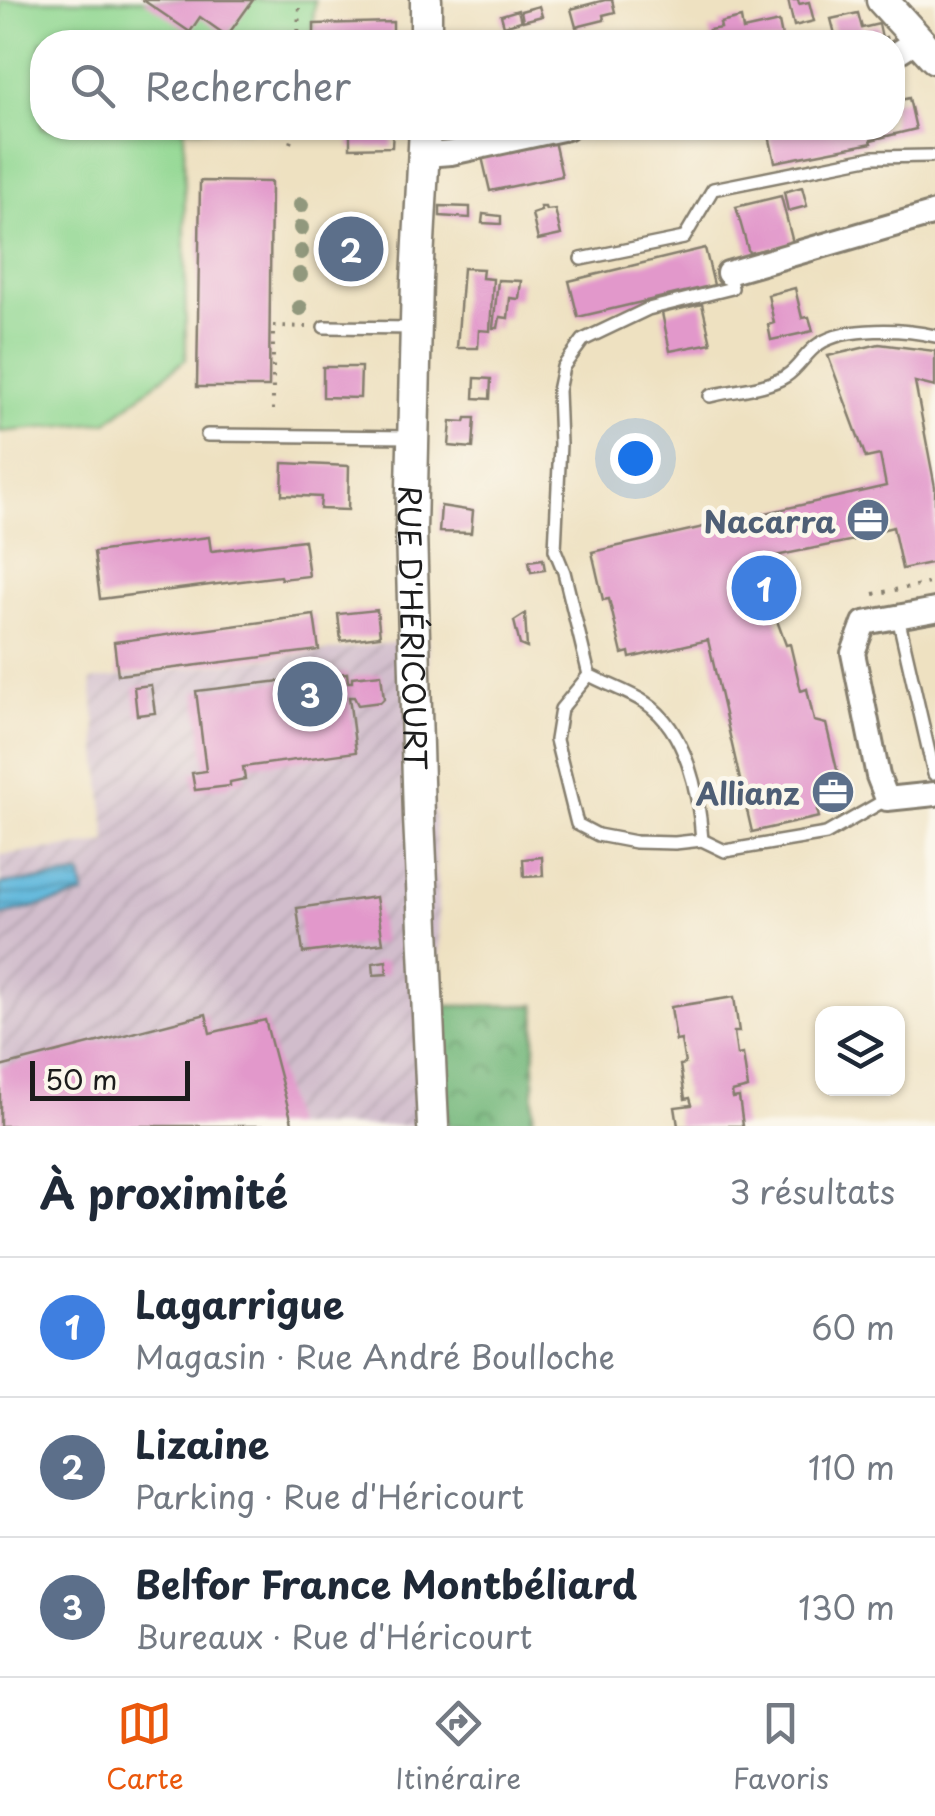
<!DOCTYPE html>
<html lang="fr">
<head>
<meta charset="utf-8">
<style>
  body { margin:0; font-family:"Playpen Sans",sans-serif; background:#f6f6f7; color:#1f2937 }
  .controls { position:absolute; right:30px; bottom:30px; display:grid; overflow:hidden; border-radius:20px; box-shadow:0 2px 8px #0004 }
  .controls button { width:90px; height:90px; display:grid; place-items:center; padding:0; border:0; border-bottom:2px solid #e0e1e3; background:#fff; color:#1f2937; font:50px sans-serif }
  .scale { position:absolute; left:30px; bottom:25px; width:160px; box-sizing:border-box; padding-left:10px; border:5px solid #1c1c1c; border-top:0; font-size:28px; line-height:35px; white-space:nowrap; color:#1c1c1c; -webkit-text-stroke:8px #fbf7ec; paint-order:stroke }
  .you { position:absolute; left:635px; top:458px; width:35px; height:35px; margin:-25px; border:8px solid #fff; border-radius:50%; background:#1a73e8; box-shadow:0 0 0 15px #1a73e833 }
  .badge { display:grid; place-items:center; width:65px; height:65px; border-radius:50%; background:#ea580c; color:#fff; font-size:32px; font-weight:700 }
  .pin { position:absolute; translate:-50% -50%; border:5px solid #fff; box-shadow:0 2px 10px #0006 }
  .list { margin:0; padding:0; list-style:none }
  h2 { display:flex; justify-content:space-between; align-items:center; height:130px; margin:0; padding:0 40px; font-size:42px }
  h2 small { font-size:32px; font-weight:400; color:#747a83 }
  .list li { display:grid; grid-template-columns:65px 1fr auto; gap:30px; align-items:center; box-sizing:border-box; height:140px; padding:0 40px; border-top:2px solid #e0e1e3 }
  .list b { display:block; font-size:38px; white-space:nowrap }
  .list p { margin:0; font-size:32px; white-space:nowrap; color:#747a83 }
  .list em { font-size:32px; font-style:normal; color:#747a83 }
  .icon { flex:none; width:55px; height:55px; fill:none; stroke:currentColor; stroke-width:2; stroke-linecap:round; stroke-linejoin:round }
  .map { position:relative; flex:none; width:935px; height:1126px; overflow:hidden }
  .search { position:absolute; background:#fff; box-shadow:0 2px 8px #0004; left:30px; right:30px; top:30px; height:110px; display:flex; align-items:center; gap:25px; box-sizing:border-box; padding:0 35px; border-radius:40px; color:#747a83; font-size:38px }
  .sheet { height:550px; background:#fff }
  nav { display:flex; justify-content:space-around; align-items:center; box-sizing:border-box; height:140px; border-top:2px solid #e0e1e3; background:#fff; font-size:28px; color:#747a83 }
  nav a { display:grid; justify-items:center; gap:5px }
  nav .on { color:#ea580c }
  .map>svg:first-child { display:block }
</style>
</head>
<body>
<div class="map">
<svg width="935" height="1126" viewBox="0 0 935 1126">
  <defs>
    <pattern id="industrial-furrows" width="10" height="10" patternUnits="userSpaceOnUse" patternTransform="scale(2.5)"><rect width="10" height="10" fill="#d1bdcc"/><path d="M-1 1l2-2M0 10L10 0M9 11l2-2" fill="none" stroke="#b3a2af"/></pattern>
    <pattern id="forest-crowns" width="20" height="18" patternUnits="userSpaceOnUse" patternTransform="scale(2.5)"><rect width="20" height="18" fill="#74b87b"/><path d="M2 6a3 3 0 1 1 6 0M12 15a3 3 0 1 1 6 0" fill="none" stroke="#5e9564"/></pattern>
    <pattern id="water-rules" width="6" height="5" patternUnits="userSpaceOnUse" patternTransform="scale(2.5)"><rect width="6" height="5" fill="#5eb7dc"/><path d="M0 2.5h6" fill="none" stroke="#4d94b2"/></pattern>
  </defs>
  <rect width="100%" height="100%" fill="#fbf7ec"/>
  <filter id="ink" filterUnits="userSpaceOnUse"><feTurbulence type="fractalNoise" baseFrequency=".01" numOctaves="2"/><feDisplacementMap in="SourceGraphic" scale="20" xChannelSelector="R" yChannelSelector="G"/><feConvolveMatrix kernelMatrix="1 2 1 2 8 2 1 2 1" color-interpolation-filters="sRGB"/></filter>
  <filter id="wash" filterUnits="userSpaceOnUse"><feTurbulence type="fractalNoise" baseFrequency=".0048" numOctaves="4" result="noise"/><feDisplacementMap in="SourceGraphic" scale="40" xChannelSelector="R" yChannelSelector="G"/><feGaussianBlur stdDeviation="2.25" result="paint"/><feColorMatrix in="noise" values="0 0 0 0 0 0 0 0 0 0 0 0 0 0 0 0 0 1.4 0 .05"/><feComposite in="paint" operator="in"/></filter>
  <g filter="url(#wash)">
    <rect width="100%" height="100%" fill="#eee1c1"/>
    <path fill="url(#industrial-furrows)" d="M399 537 425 577 447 1126H0V855L107 843 91 680 398 642Z"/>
    <path fill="#90d791" stroke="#567a56" stroke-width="2.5" d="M0 0H315L311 42H42V128H303V130L184 128 186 359 107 422 0 432Z"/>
    <path fill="url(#forest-crowns)" stroke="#486a4c" stroke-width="2.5" d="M536 1005 533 1126H447L444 1006Z"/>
    <path fill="url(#water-rules)" stroke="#3d6a7c" stroke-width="2.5" d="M81 875 84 895 0 916V884Z"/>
    <g id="blocks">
      <g fill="#e298cb">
        <path d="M143 0H253L227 36 200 17 190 32Z"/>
        <path d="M605 0H612L615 12 603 15 604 20 576 27 571 9Z"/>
        <path d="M788 0H798L799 4 809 2 814 21 794 26Z"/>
        <path d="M539 6 542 16 523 21 521 11Z"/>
        <path d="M518 10 521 21 504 26 501 15Z"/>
        <path d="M858 13 862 28 879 24 882 38 886 37 887 42H837L831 19Z"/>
        <path d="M741 18 743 30 779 22 783 42H712L709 30 721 28 720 23Z"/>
        <path d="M393 22V42H314V24Z"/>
        <path d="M909 98 916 129 871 140 872 143 775 162 768 131 782 128H892V102Z"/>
        <path d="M350 128H393L392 147 350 148Z"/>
        <path d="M554 141 562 176 490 191 482 157Z"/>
        <path d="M200 181 271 182 269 387H197Z"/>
        <path d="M802 187 807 206 788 211 784 192Z"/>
        <path d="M781 196 793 243 749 253 736 207Z"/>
        <path d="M440 206 470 207V218L440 216Z"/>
        <path d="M540 207H545L546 210 555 209 561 235 538 240 532 214 541 211Z"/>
        <path d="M483 214 501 216V224L482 223Z"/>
        <path d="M705 248 714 285 578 317 569 281Z"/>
        <path d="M463 268 483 269 482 278 493 279 490 331 479 330 478 348H457Z"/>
        <path d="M498 280 521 281 519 299 510 298 508 318 500 317 498 328H493Z"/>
        <path d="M795 288 802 318 809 317 813 331 771 340 768 325 774 323 768 295Z"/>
        <path d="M702 304 711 343 670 351 662 313Z"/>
        <path d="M879 344 935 351V387L915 382 935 487V562L902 569 893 527 869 533V537L741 563 744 580 791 569 796 589 773 594 776 618 786 645 790 644 801 691 807 689 814 721 826 724 845 803 817 810 819 817 752 832 708 640 630 658 629 652 622 654 609 599 603 600 592 552 886 486 880 455 866 458 828 356Z"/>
        <path d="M323 367H361L360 398 323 397Z"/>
        <path d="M475 378 491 379 490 399 474 398Z"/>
        <path d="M466 418H475L473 448 449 446 451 421 465 422Z"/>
        <path d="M283 463 349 466 348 510 320 509 321 497 282 495Z"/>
        <path d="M441 506 473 511 471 533 439 532Z"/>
        <path d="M209 537 211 551 304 540 309 576 281 579 280 576 100 599 94 552Z"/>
        <path d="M543 559 545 570 531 572 529 561Z"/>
        <path d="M377 610 380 636 341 641 338 614Z"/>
        <path d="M525 614 527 648 520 645 514 621Z"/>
        <path d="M314 615 319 650 118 675 114 642Z"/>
        <path d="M347 673 348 682H352V677L381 674 384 699 381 702 358 705 354 697H349L356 752 243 767 245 779 230 782V786L195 790 192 773 206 771 196 691Z"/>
        <path d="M151 685 155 713 137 715 134 687Z"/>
        <path d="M542 857 543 876 524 877 523 859Z"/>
        <path d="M376 897 383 943 303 953 297 908Z"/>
        <path d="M386 961 387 974 374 975 373 963Z"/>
        <path d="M734 997 739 1032H734L737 1055 743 1054 748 1088 732 1092 733 1098 739 1097 743 1126H678L675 1107 692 1105 690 1098 685 1099 680 1065 685 1064 681 1040 676 1041 671 1007Z"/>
        <path d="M206 1014 210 1033 265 1020 293 1126H0V1067Z"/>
      </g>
    </g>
  </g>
  <g filter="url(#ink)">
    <use href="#blocks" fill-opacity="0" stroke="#857e6e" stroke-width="2.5"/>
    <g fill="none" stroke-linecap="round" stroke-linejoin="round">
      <g stroke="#857e6e" stroke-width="16">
        <g id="service">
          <path d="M581 259 684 238 713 189 873 157 931 156"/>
          <path d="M324 327 416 328"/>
          <path d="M710 396C733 390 766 389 786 376 799 368 806 352 819 344 846 326 905 329 935 336"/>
          <path d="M207 435 413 437"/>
          <path d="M898 617 934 774"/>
          <path d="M589 675 561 709 556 740 577 824 598 835 635 842 675 843 702 840 725 851 826 834 887 799"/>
          <path d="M702 840C699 794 687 731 646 703 629 692 608 685 589 675L564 572 555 550 560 444 558 391 563 367 583 340 648 309 732 288 728 273"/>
        </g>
      </g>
      <g stroke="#857e6e" stroke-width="28">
        <g id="minor">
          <path d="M892 56 917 40"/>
          <path d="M425 155 451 153 567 128"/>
          <path d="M728 273 935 213"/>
          <path d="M935 610 864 623 853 653 878 776 887 799 935 794"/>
        </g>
      </g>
      <g stroke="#857e6e" stroke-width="35">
        <g id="tertiary">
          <path d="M882 0 935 58"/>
          <path d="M426 42V0"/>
          <path id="s1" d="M425 128 417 280 411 530 419 817 433 1126"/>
        </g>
      </g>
      <g stroke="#857e6e" stroke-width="4" stroke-dasharray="2.5 8" stroke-linecap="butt">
        <path d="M298 42 299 0"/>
        <path d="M290 143 295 128"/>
        <path d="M273 410V326L309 327"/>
        <path d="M874 594 935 582"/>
      </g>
      <use href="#service" stroke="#fff" stroke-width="11"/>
      <use href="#minor" stroke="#fff" stroke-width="22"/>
      <use href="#tertiary" stroke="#fff" stroke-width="30"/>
    </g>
    <g fill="#91987d">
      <circle cx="301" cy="205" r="8"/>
      <circle cx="301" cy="228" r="8"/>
      <circle cx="301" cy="252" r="8"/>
      <circle cx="300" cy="275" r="8"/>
      <circle cx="300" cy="308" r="8"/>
    </g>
  </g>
  <defs>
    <g id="office-disc" transform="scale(2.25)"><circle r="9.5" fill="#5c6f8a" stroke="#fbf7ec"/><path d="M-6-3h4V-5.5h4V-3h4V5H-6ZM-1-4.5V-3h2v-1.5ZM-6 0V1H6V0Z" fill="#fff"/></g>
  </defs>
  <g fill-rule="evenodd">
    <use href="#office-disc" x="868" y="520"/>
    <use href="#office-disc" x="833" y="792"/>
  </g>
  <g text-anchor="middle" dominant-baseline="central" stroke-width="9" stroke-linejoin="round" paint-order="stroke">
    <g font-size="30" font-weight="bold" fill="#4e5e75" stroke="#fbf7ec" text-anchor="end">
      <text x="836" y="520">Nacarra</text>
      <text x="800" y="792">Allianz</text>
    </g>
    <g font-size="30" fill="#1c1c1c" stroke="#fbf7ec">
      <text stroke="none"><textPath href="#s1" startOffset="500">RUE D'HÉRICOURT</textPath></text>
    </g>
  </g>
</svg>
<div class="controls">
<button><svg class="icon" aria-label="layers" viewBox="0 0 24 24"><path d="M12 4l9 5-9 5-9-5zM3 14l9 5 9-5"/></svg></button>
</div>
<div class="scale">50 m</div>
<div class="you"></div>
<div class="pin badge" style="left:764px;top:588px;background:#3f7fe0">1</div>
<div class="pin badge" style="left:351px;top:249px;background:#5c6f8a">2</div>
<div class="pin badge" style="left:310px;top:694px;background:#5c6f8a">3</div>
<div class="search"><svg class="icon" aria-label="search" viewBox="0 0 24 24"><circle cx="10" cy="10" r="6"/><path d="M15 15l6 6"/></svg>Rechercher</div>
</div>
<section class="sheet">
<h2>À proximité<small>3 résultats</small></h2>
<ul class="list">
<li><span class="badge" style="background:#3f7fe0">1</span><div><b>Lagarrigue</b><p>Magasin · Rue André Boulloche</p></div><em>60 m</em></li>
<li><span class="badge" style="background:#5c6f8a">2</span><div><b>Lizaine</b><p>Parking · Rue d'Héricourt</p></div><em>110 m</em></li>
<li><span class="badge" style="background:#5c6f8a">3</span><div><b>Belfor France Montbéliard</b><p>Bureaux · Rue d'Héricourt</p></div><em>130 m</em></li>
</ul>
</section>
<nav>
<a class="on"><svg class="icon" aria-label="map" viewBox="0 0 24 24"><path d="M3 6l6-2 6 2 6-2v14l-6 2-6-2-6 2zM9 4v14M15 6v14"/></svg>Carte</a>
<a><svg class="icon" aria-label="directions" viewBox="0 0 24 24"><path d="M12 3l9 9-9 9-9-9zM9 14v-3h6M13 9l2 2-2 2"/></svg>Itinéraire</a>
<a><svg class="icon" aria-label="saved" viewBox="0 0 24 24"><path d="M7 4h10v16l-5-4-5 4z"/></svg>Favoris</a>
</nav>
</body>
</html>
